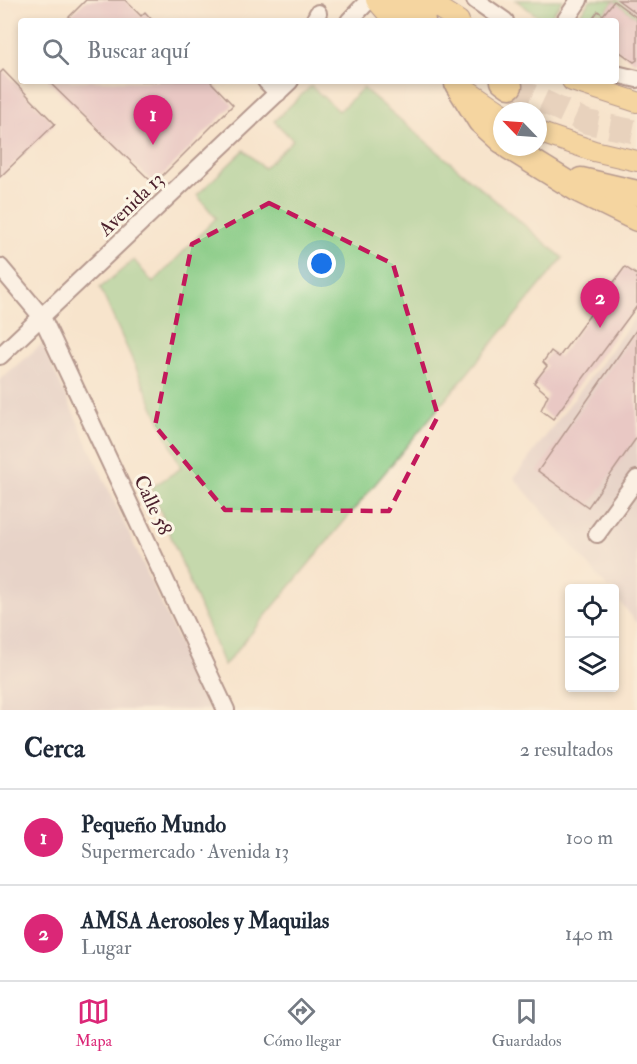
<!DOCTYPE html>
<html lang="es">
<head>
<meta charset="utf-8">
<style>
  body { margin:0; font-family:"IM FELL Double Pica",serif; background:#f2f2f3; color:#1f2937 }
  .controls { position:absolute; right:18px; bottom:18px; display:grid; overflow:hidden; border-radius:6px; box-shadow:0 3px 9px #0003 }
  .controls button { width:54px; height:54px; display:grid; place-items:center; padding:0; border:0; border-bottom:2px solid #e0e1e3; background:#fff; color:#1f2937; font:30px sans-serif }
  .compass { position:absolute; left:493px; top:102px; width:54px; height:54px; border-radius:50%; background:#fff; box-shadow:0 3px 9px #0003; rotate:295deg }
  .you { position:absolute; left:322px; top:264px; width:21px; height:21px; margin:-15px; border:4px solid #fff; border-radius:50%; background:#1a73e8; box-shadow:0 0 0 9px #1a73e833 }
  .badge { display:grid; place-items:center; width:39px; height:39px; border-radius:50%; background:#db2777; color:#fff; font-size:20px; font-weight:700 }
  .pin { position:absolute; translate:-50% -50px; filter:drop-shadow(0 2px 3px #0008) }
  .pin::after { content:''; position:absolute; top:32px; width:21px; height:18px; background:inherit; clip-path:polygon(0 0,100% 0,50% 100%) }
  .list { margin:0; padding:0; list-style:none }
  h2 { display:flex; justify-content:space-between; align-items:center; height:78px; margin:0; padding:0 24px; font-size:26px }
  h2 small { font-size:20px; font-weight:400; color:#747a83 }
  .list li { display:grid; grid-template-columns:39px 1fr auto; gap:18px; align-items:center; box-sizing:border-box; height:96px; padding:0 24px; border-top:2px solid #e0e1e3 }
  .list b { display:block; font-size:22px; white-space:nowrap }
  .list p { margin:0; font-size:20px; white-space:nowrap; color:#747a83 }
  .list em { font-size:20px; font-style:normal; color:#747a83 }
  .icon { flex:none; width:33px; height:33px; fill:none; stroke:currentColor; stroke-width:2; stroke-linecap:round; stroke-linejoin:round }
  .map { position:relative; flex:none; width:637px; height:710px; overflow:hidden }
  .search { position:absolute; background:#fff; box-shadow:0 3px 9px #0003; left:18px; right:18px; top:18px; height:66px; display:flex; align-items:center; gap:15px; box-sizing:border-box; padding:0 21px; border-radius:6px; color:#747a83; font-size:22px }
  .sheet { height:270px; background:#fff }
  nav { display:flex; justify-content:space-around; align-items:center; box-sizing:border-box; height:84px; border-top:2px solid #e0e1e3; background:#fff; font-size:16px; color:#747a83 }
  nav a { display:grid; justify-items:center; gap:3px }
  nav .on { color:#db2777 }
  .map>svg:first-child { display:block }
</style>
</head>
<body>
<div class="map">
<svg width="637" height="710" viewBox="0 0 637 710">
  <rect width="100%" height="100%" fill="#fcf5e5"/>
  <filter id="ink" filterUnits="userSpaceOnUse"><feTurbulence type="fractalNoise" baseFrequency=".0167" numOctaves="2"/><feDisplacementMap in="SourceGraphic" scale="12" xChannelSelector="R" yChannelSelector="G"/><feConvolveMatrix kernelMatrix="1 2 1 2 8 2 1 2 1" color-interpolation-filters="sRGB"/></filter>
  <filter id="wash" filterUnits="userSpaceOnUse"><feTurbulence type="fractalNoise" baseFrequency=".008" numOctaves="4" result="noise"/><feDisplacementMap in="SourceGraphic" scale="24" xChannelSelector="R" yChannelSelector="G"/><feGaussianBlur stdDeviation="1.35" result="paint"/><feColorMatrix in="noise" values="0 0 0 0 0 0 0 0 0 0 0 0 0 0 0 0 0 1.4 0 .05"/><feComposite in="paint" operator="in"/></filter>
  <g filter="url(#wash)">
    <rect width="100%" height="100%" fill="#f7e4cc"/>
    <g fill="#d2bec3">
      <path d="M637 315V623L615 596 614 588H608L514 478Z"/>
      <path d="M42 344 210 710H0V379Z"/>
    </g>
    <g fill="#87cb85" stroke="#687558" stroke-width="1.5">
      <path d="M516 0H563L547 21H544Z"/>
      <path d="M590 0H637V18L614 1 603 15 598 11 591 21H575Z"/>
      <path d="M311 86 339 111 363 88 563 258 224 666 151 488 181 468 100 288 134 260 153 283 216 218 197 195 244 150 264 168 293 140 274 121Z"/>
    </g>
    <g id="blocks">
      <g fill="#d7a7bb">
        <path d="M86 0H125L141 16 145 12 153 21H65Z"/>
        <path d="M618 0H637V14Z"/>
        <path d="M614 1 637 18V60L634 62 616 49V21H591L598 11 603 15Z"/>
        <path d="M3 70 55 124 0 177V73Z"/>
        <path d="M48 81H210L233 105 154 184Z"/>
        <path d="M625 267 637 275V306L553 419 541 410 548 395 534 383 547 366 543 362 551 351 559 357Z"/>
        <path d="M637 329V437L588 507 538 471Z"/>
      </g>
    </g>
  </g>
  <g filter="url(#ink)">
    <use href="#blocks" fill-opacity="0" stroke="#643d43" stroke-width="1.5"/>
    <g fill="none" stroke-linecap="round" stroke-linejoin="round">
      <path stroke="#d4bdac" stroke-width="24" stroke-dasharray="24 12" stroke-linecap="butt" d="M510 86 587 122 637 132"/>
      <g stroke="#643d43" stroke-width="20">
        <g id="minor">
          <path d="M475 0 505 21"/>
          <path d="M314 21 318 13"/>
          <path d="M349 21 369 0"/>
          <path d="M565 21 579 0"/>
          <path d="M616 74 637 79"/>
          <path d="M266 81 278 93"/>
          <path d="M0 267 42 317 226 710"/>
          <path d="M0 356 290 81"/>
          <path d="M597 534 637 479"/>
        </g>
      </g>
      <g stroke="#643d43" stroke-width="22">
        <g id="major">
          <path d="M376 0 394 21"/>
          <path d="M426 0 459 21"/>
          <path d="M572 81 637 102"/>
          <path d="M459 84 502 113"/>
          <path d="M538 132 594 151 637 161"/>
        </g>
      </g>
      <g stroke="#643d43" stroke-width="27">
        <g id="highway">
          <path d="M399 0 423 21"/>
          <path d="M503 81 510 86"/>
          <path d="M457 84 480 121 502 141"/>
          <path d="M509 147 580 191 637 219"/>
          <path d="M581 180 637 193"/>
        </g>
      </g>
      <use href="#minor" stroke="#fff" stroke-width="16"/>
      <use href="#major" stroke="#f1c36a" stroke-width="20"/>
      <use href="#highway" stroke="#f1c36a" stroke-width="24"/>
    </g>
  </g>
  <path d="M0 0H637V710H0ZM269 203 393 264 438 416 389 511 225 510 155 426 192 244Z" fill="#f7e4cc" fill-opacity=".55" fill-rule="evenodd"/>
  <path fill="none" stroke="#c2185b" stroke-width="4.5" stroke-dasharray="12 8" stroke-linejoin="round" d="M269 203 393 264 438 416 389 511 225 510 155 426 192 244Z"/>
  <g text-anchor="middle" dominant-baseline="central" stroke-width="6" stroke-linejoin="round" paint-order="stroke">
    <g font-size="20" fill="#4a1f2b" stroke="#fcf5e5">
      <text transform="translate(131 204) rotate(-44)">Avenida 13</text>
      <text transform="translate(153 505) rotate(65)">Calle 58</text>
    </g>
  </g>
</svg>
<div class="controls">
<button><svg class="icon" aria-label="locate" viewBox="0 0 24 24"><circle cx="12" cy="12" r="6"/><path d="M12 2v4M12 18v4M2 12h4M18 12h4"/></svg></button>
<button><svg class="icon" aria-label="layers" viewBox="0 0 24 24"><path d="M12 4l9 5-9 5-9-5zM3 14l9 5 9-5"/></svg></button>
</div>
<svg class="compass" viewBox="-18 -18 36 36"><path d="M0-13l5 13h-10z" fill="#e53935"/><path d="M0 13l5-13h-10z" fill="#747a83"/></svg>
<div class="you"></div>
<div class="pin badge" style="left:153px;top:145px">1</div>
<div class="pin badge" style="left:600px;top:328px">2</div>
<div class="search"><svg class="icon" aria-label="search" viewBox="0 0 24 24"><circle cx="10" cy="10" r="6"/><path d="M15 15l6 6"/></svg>Buscar aquí</div>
</div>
<section class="sheet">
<h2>Cerca<small>2 resultados</small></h2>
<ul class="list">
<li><span class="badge">1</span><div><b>Pequeño Mundo</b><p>Supermercado · Avenida 13</p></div><em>100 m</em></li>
<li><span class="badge">2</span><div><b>AMSA Aerosoles y Maquilas</b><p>Lugar</p></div><em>140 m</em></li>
</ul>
</section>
<nav>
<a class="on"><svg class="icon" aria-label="map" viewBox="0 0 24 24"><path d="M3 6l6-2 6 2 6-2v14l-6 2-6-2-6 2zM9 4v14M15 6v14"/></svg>Mapa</a>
<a><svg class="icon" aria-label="directions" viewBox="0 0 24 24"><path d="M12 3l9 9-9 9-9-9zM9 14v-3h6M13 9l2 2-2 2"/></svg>Cómo llegar</a>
<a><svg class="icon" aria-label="saved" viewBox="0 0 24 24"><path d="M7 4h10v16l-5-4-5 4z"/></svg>Guardados</a>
</nav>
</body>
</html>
